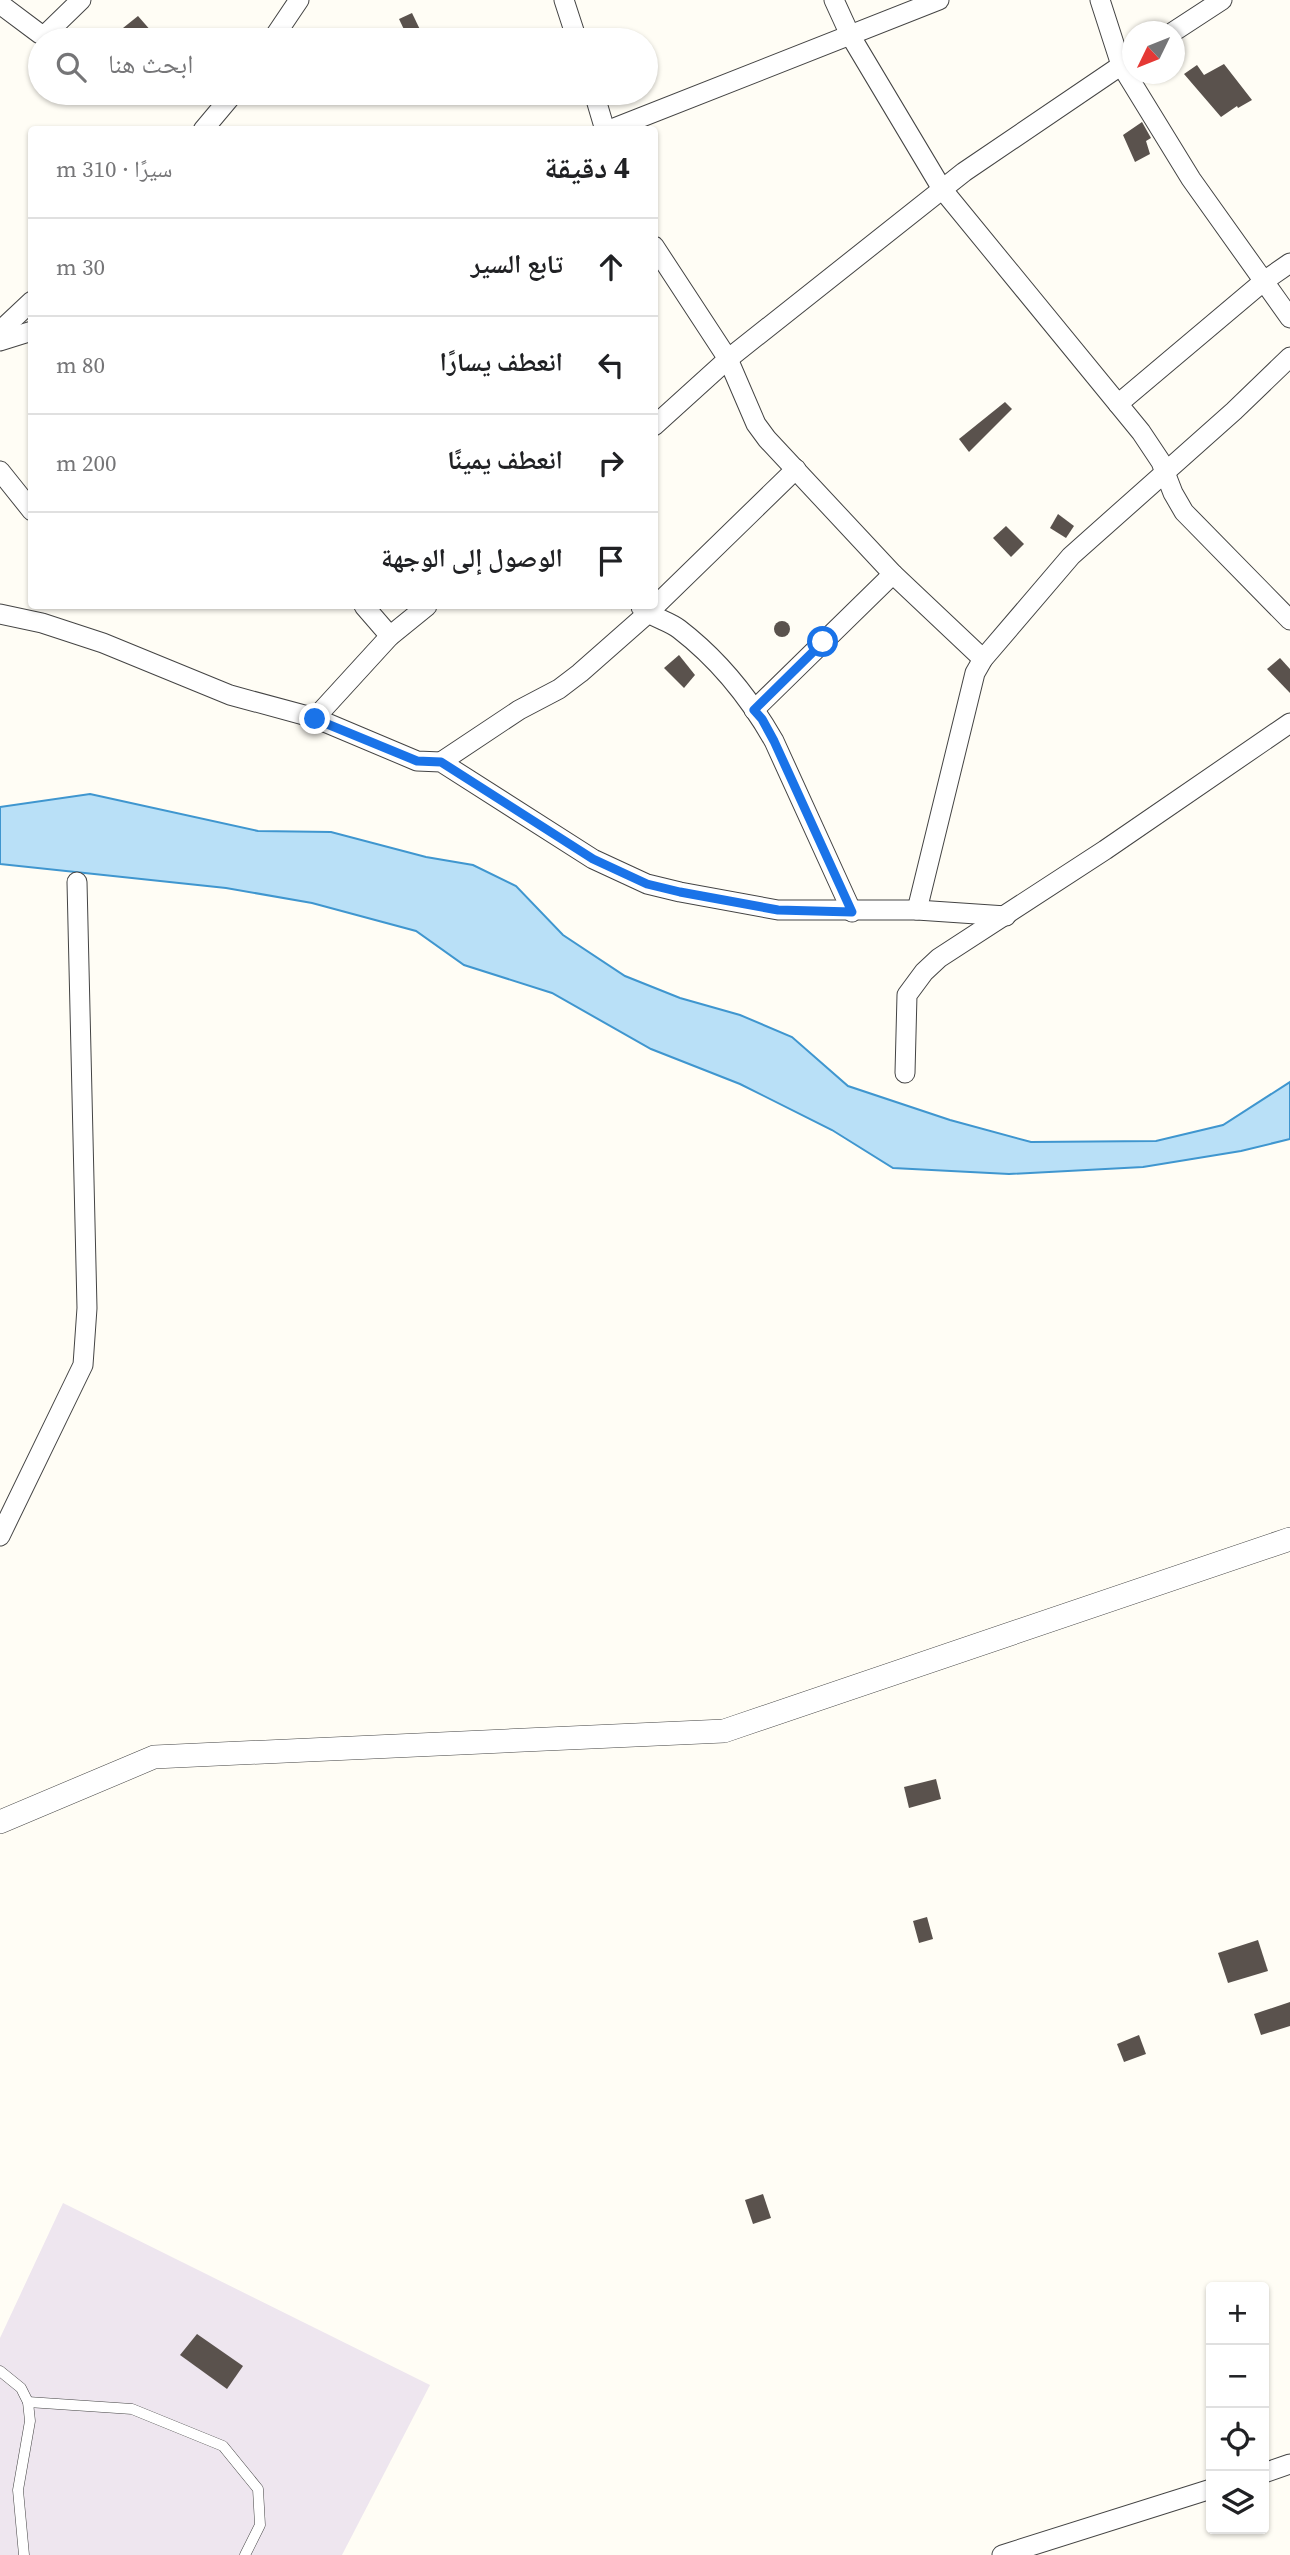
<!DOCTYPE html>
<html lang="ar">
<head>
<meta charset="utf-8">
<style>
  body { margin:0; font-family:"Source Serif 4","Noto Naskh Arabic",serif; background:#f6f6f6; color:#202124; direction:rtl }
  .controls { position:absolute; right:21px; bottom:21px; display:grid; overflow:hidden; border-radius:7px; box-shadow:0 2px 5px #0004 }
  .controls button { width:63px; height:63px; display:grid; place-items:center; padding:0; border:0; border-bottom:2px solid #e0e0e0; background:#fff; color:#202124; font:35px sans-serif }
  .compass { position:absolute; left:1122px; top:21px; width:63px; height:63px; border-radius:50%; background:#fff; box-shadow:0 2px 5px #0004; rotate:227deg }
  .stop { position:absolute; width:21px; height:21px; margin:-16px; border:5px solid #1a73e8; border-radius:50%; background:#fff }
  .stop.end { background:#1a73e8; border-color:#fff; box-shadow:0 2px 7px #0008 }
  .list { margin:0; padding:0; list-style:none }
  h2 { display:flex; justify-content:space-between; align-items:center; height:91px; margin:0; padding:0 28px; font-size:30px }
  h2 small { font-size:23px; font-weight:400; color:#757577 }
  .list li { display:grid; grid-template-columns:46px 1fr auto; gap:21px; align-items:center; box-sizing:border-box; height:98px; padding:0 28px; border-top:2px solid #e0e0e0 }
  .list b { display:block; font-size:26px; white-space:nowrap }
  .list em { font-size:23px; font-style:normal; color:#757577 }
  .icon { flex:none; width:38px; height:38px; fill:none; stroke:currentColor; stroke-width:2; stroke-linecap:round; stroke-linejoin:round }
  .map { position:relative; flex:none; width:1290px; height:2555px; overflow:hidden; direction:ltr }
  .search { position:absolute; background:#fff; box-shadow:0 2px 5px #0004; left:28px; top:28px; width:630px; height:77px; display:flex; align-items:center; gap:18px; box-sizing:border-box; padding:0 24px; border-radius:38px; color:#757577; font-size:26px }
  .panel { position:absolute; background:#fff; box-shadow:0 2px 5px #0004; left:28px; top:126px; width:630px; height:483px; border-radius:7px; direction:rtl }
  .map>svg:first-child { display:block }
</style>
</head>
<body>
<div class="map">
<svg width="1290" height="2555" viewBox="0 0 1290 2555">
  <rect width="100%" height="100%" fill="#fffdf5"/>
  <path fill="#eee6ef" d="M63 2203 430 2385 342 2555H0V2338Z"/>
  <path fill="#b9e0f7" stroke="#3f96cf" stroke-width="2" d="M90 794 258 831 331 832 426 857 473 865 516 886 563 935 625 976 680 998 740 1015 792 1037 848 1086 950 1120 1031 1142 1156 1141 1223 1125 1290 1082V1139L1241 1151 1143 1167 1009 1174 893 1168 832 1130 740 1084 651 1049 552 993 464 965 416 931 312 903 226 888 0 864V807Z"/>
  <g fill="#5a524d">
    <path d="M412 13 425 40H409L399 19Z"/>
    <path d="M138 16 159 40H108Z"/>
    <path d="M1224 64 1252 100 1238 108 1237 106 1221 117 1184 74 1197 65 1204 75Z"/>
    <path d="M1142 122 1151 138 1146 141 1150 154 1135 162 1123 135Z"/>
    <path d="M1005 402 1012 409 969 452 959 439Z"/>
    <path d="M1058 514 1074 526 1066 538 1050 528Z"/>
    <path d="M1006 526 1024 544 1011 557 993 538Z"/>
    <circle cx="782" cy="629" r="8"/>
    <path d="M679 655 695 675 684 688 664 668Z"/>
    <path d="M1280 658 1290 669V693L1267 669Z"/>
    <path d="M936 1779 941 1799 909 1808 904 1787Z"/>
    <path d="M927 1917 933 1939 919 1943 913 1921Z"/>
    <path d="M1258 1940 1268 1971 1228 1983 1218 1953Z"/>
    <path d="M1290 2002V2026L1261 2035 1254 2014Z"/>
    <path d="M1139 2035 1146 2054 1124 2062 1117 2044Z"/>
    <path d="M763 2194 771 2218 753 2224 745 2200Z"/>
    <path d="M197 2334 243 2366 227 2389 180 2355Z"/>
  </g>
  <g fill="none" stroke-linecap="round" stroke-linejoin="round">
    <g stroke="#444" stroke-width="11">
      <g id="service">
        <path d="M0 2371 21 2388 28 2402 30 2421 18 2490 24 2555"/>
        <path d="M28 2402 132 2409 223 2446 258 2489 260 2525 245 2555"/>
      </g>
    </g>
    <g stroke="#444" stroke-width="21">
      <g id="minor">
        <path d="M564 0 577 40"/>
        <path d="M834 0 850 35 942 189 1141 432 1161 462 1173 493 1184 512 1290 620"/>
        <path d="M1100 0 1121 65 1191 179 1290 318"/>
        <path d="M0 4 40 34H46L81 0"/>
        <path d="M1173 32 1222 0"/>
        <path d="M272 40 299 0"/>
        <path d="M594 93 605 130"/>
        <path d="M203 130 234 93"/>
        <path d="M609 130 939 0"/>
        <path d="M654 246 728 359 756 424 767 439 893 574 983 659"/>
        <path d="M0 331 32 301"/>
        <path d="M0 341 32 331"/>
        <path d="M1118 404 1264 281 1290 263"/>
        <path d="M654 426 728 359 964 172 1132 58"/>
        <path d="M0 471 32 511"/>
        <path d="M364 606 390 636"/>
        <path d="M641 607C652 618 667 620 679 629 718 659 749 697 774 741L852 912"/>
        <path d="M0 614 42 623 103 643 230 695 315 718 417 761 441 762 593 859 647 884 680 892 778 910H917L1006 916"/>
        <path d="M754 710 893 574"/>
        <path d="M315 718 390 636 427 606"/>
        <path d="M441 762 519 710 559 689 580 673 647 614 796 469"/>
        <path d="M917 910 975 673 983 659 1071 556 1234 411 1290 357"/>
        <path d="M905 1073 907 995 924 972 939 958 1105 850 1290 723"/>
        <path d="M0 1536 83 1365 87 1308 77 882"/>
        <path d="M1264 2473 1290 2464"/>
        <path d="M1002 2555 1211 2489"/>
      </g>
    </g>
    <g stroke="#444" stroke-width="24">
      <path id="tertiary" d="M0 1822 154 1757 724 1731 1290 1539"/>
    </g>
    <use href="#service" stroke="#fff" stroke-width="10"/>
    <use href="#minor" stroke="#fff" stroke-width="19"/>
    <use href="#tertiary" stroke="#fff" stroke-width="23"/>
  </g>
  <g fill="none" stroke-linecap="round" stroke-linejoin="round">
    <path stroke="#1a73e8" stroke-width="9" d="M315 719 417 761 441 762 593 859 647 884 680 892 778 910 852 912 774 741 762 719 754 710 823 642"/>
  </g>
</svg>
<div class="controls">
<button>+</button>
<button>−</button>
<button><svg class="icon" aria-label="locate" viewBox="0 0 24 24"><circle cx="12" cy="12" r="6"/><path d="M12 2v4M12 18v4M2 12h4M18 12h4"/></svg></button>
<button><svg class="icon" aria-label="layers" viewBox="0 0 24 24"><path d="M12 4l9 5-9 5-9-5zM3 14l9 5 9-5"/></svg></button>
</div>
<svg class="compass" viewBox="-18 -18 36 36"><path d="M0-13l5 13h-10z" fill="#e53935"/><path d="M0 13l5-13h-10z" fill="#757577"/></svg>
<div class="stop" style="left:823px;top:642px"></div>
<div class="stop end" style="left:315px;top:719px"></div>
<div class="search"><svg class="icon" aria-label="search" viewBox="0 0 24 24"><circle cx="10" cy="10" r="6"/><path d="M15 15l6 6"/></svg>ابحث هنا</div>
<section class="panel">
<h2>4 دقيقة<small>سيرًا · 310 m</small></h2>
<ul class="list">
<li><svg class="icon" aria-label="ahead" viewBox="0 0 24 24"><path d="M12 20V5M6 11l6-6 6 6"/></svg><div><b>تابع السير</b></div><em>30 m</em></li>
<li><svg class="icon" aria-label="left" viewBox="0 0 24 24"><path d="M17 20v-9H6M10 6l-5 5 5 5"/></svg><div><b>انعطف يسارًا</b></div><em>80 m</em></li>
<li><svg class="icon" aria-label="right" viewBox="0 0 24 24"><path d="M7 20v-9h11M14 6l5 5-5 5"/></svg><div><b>انعطف يمينًا</b></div><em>200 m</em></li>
<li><svg class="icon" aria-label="arrive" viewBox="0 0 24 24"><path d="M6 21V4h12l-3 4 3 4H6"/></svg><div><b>الوصول إلى الوجهة</b></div></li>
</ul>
</section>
</div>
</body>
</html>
